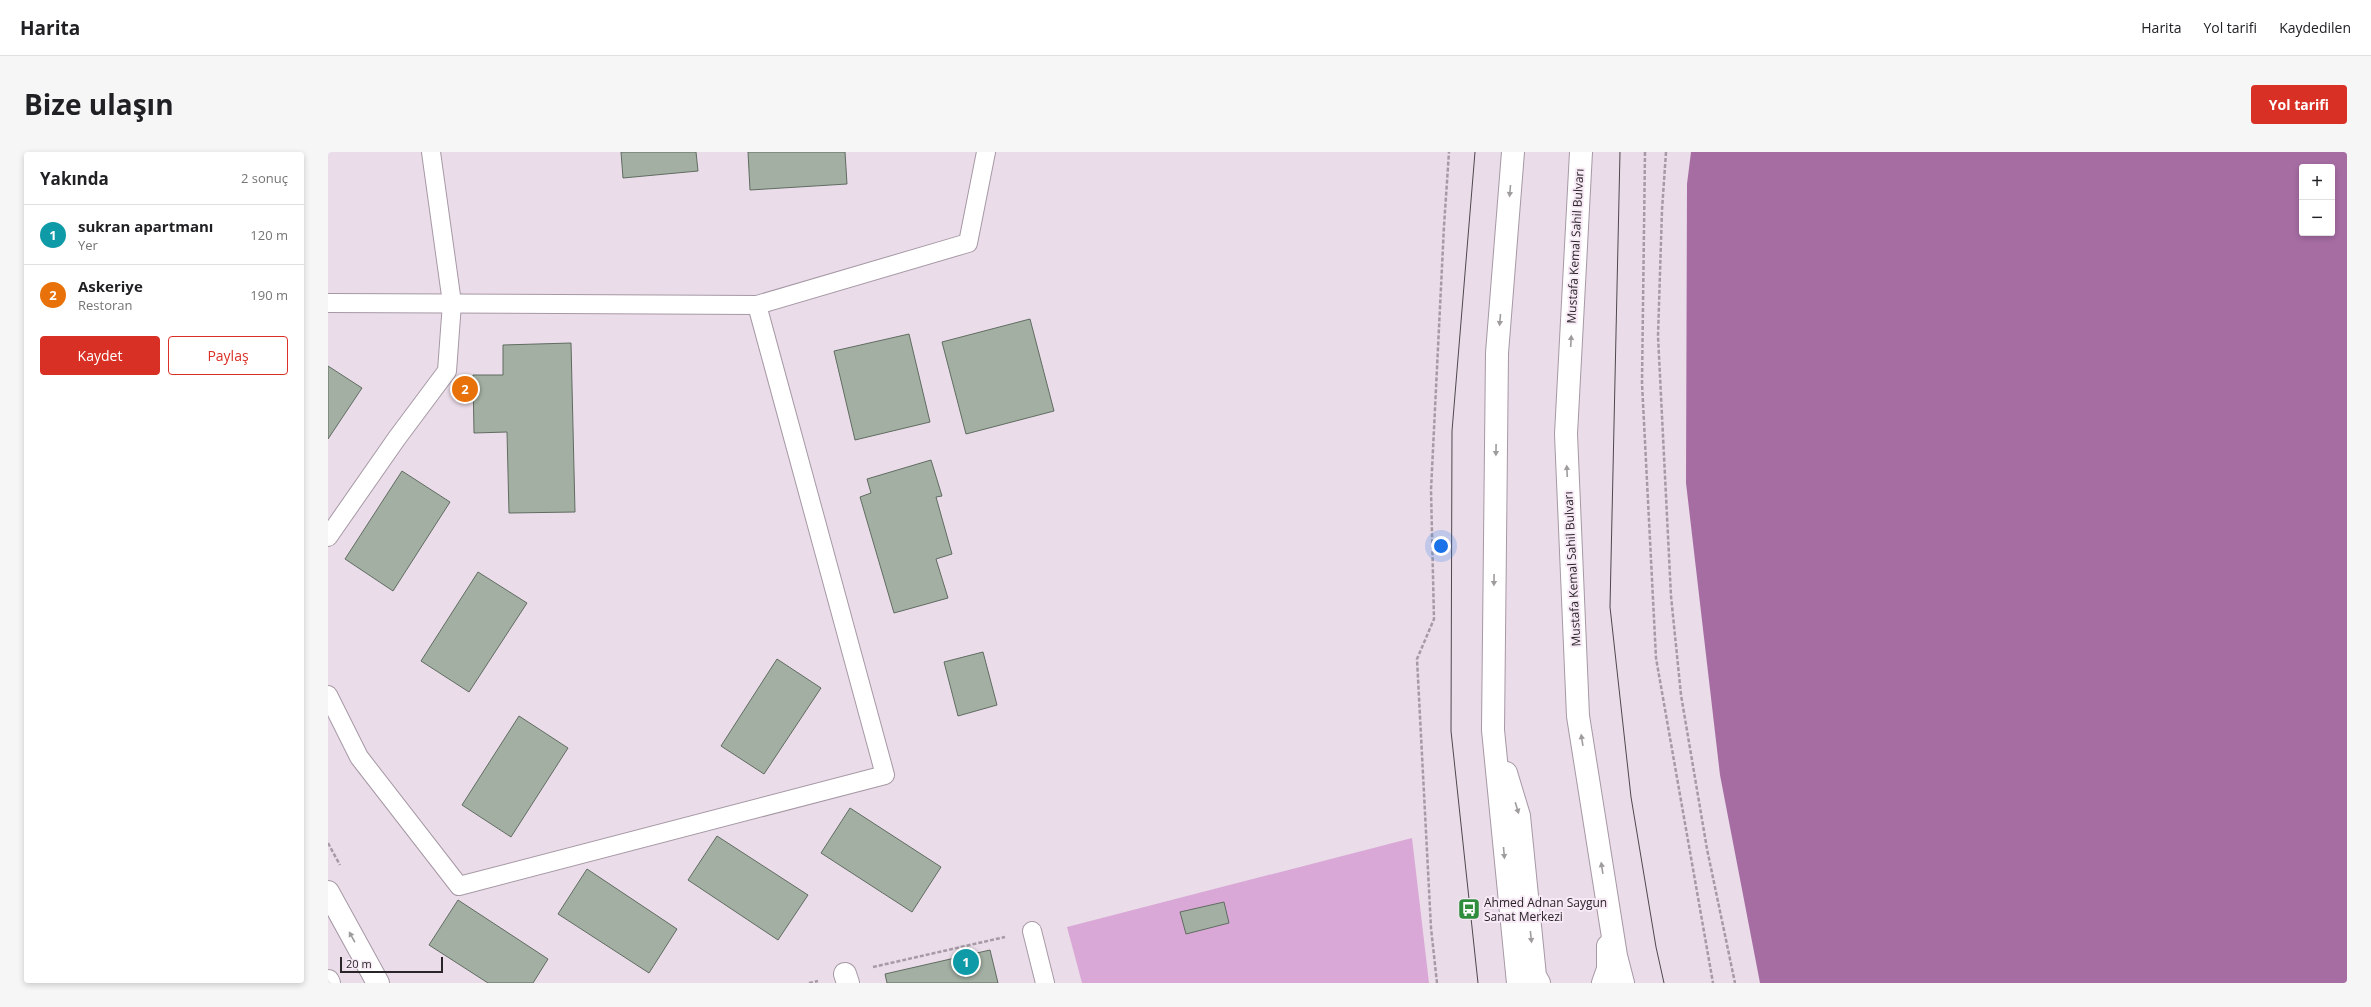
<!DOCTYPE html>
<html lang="tr">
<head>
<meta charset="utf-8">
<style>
  body { margin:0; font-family:"Open Sans",sans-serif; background:#f6f6f6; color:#202124 }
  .controls { position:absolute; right:12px; top:12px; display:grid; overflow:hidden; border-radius:4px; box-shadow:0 2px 6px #0003 }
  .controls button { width:36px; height:36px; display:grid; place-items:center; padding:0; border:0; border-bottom:1px solid #e0e0e0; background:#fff; color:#202124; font:20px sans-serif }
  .scale { position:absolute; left:12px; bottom:10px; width:103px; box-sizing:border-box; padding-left:4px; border:2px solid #292428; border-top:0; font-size:11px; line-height:14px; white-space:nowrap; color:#292428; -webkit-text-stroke:3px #f7eaf6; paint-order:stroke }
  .you { position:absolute; left:1113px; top:394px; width:14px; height:14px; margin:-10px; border:3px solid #fff; border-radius:50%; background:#1a73e8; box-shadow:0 0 0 6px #1a73e833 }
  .badge { display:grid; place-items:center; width:26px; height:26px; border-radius:50%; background:#d93025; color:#fff; font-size:13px; font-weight:700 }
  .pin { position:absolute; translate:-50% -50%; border:2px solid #fff; box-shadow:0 1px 4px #0006 }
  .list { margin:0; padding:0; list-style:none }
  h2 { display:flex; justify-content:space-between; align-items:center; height:52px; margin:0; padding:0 16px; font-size:17px }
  h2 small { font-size:13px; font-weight:400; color:#757577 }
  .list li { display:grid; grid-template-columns:26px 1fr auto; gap:12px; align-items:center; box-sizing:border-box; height:60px; padding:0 16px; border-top:1px solid #e0e0e0 }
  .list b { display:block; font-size:15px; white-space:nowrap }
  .list p { margin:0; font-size:13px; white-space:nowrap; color:#757577 }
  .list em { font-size:13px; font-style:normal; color:#757577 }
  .actions { display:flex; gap:8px; padding:12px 16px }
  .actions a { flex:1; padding:9px 0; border:1px solid #d93025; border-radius:4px; text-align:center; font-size:14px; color:#d93025 }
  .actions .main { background:#d93025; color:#fff }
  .map { position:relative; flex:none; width:2019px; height:831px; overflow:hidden; border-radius:4px }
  header { display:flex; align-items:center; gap:24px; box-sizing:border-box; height:56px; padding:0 20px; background:#fff; border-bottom:1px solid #e0e0e0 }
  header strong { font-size:19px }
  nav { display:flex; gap:22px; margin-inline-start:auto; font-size:14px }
  .intro { display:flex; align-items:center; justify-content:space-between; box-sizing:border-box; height:96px; padding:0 24px }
  h1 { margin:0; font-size:28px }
  .button { padding:10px 18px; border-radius:4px; background:#d93025; color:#fff; font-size:14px; font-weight:700 }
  main { display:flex; gap:24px; padding:0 24px }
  aside { flex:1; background:#fff; border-radius:4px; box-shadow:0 2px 6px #0003 }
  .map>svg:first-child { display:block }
</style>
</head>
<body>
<header>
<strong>Harita</strong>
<nav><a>Harita</a><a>Yol tarifi</a><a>Kaydedilen</a></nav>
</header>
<div class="intro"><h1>Bize ulaşın</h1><a class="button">Yol tarifi</a></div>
<main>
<aside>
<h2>Yakında<small>2 sonuç</small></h2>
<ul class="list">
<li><span class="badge" style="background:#0f9aa8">1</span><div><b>sukran apartmanı</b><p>Yer</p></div><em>120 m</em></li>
<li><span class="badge" style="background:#e8710a">2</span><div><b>Askeriye</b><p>Restoran</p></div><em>190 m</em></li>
</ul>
<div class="actions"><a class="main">Kaydet</a><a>Paylaş</a></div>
</aside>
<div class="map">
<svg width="2019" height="831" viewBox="0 0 2019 831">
  <rect width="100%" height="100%" fill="#eadce9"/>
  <path fill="#d9a8d6" d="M1084 686 1101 831H754L739 775Z"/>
  <path fill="#a66da3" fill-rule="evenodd" d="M1363 0H2019V831H1432L1392 623 1358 331 1359 32ZM1974 15H2004V81H1974Z"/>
  <g fill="#a3afa3" stroke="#606c61">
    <path d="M293 0H368L370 19 295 26Z"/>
    <path d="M420 0H517L519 32 422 38Z"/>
    <path d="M702 167 726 259 638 282 614 190Z"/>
    <path d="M581 182 602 270 527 288 506 199Z"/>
    <path d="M243 191 247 360 181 361 179 280 146 281 145 223H175V193Z"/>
    <path d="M0 214 34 236 0 287Z"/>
    <path d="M603 308 614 344 608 345 624 402 608 407 620 446 566 461 532 345 543 341 539 327Z"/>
    <path d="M74 319 122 350 65 439 17 407Z"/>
    <path d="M150 420 199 451 141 540 93 509Z"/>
    <path d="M655 500 669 553 630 564 616 510Z"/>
    <path d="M449 507 493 536 436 622 393 594Z"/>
    <path d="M191 564 240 596 183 685 134 653Z"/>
    <path d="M522 656 613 715 584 760 493 701Z"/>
    <path d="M389 684 480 743 450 788 360 728Z"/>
    <path d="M259 717 349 777 321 821 230 762Z"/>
    <path d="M130 748 220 807 205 831H160L101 793Z"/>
    <path d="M896 750 901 771 858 782 852 760Z"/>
    <path d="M662 798 670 831H559L557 822Z"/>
  </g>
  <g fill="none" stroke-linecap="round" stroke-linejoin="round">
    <g stroke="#a699a5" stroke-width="20">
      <g id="lane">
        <path d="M0 151 429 153 640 91 658 0"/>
        <path d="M0 385 69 286 119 219 124 151 103 0"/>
        <path d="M0 543 31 605 131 734 557 623 429 153"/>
        <path d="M704 779 717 831"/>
      </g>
    </g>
    <g stroke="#a699a5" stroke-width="24">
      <path id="street" d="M517 822 520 831"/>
    </g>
    <g stroke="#a699a5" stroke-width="24">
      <g id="primary">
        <path d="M1185 0 1169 201 1165 578 1190 831"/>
        <path d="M1253 0 1238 282 1250 564 1288 804 1295 831"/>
        <path d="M1178 621 1191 664 1207 824 1211 831"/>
        <path d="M0 740 50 831"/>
        <path d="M0 829 1 831"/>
        <path d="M1275 831 1280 817V794"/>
      </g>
    </g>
    <g stroke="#a69ba5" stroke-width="2.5" stroke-dasharray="4 2" stroke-linecap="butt">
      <path d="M1317 0 1314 231 1328 506 1385 831"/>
      <path d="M1338 0 1334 58 1330 184 1343 444 1353 543 1379 697 1407 831"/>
      <path d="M0 691 12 713"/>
      <path d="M545 815 677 785"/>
      <path d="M481 831 490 829"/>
      <path d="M1109 831 1103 776 1089 507 1106 467 1103 338 1116 74 1121 0"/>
    </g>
    <use href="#lane" stroke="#fff" stroke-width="18"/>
    <use href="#street" stroke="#fff" stroke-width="22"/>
    <use href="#primary" stroke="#fff" stroke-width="22"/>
    <g stroke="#4e484d" stroke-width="1">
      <path d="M1147 0 1124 279 1123 579 1150 831"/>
      <path d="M1292 0 1282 455 1303 645 1328 795 1336 831"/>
    </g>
  </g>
  <defs><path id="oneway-solid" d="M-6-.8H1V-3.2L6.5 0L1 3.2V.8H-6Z"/></defs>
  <g fill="#9f9c9e">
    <use href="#oneway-solid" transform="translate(1182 39) rotate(95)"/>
    <use href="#oneway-solid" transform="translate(1172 168) rotate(95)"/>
    <use href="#oneway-solid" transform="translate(1243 189) rotate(-87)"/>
    <use href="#oneway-solid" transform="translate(1168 298) rotate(91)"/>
    <use href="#oneway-solid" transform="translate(1239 319) rotate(-93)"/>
    <use href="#oneway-solid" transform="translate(1166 428) rotate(91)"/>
    <use href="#oneway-solid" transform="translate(1254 588) rotate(-99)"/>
    <use href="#oneway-solid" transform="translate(1189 656) rotate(73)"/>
    <use href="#oneway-solid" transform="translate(1176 701) rotate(85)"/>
    <use href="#oneway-solid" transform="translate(1274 716) rotate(-99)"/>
    <use href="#oneway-solid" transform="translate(24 785) rotate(-119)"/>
    <use href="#oneway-solid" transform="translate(1203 785) rotate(84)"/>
  </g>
  <defs>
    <g id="bus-square" transform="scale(1.15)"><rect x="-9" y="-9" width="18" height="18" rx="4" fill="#318d3e" stroke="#f7eaf6"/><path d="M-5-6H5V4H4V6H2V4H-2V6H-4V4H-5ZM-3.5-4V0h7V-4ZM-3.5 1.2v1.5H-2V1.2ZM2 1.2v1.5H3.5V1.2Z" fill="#fff"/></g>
  </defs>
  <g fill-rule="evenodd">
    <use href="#bus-square" x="1141" y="757"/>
  </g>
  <g text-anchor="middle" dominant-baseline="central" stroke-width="4" stroke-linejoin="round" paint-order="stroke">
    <g font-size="12" fill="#292428" stroke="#f7eaf6">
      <text transform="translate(1247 94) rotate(-87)">Mustafa Kemal Sahil Bulvarı</text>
      <text transform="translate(1244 417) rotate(-93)">Mustafa Kemal Sahil Bulvarı</text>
    </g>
    <g font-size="12" fill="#292428" stroke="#f7eaf6" text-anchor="start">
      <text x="1156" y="750">Ahmed Adnan Saygun<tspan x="1156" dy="14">Sanat Merkezi</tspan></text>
    </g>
  </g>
</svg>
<div class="controls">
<button>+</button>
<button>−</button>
</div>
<div class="scale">20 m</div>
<div class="you"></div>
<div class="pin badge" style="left:638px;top:810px;background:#0f9aa8">1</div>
<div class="pin badge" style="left:137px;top:237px;background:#e8710a">2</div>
</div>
</main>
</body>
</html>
